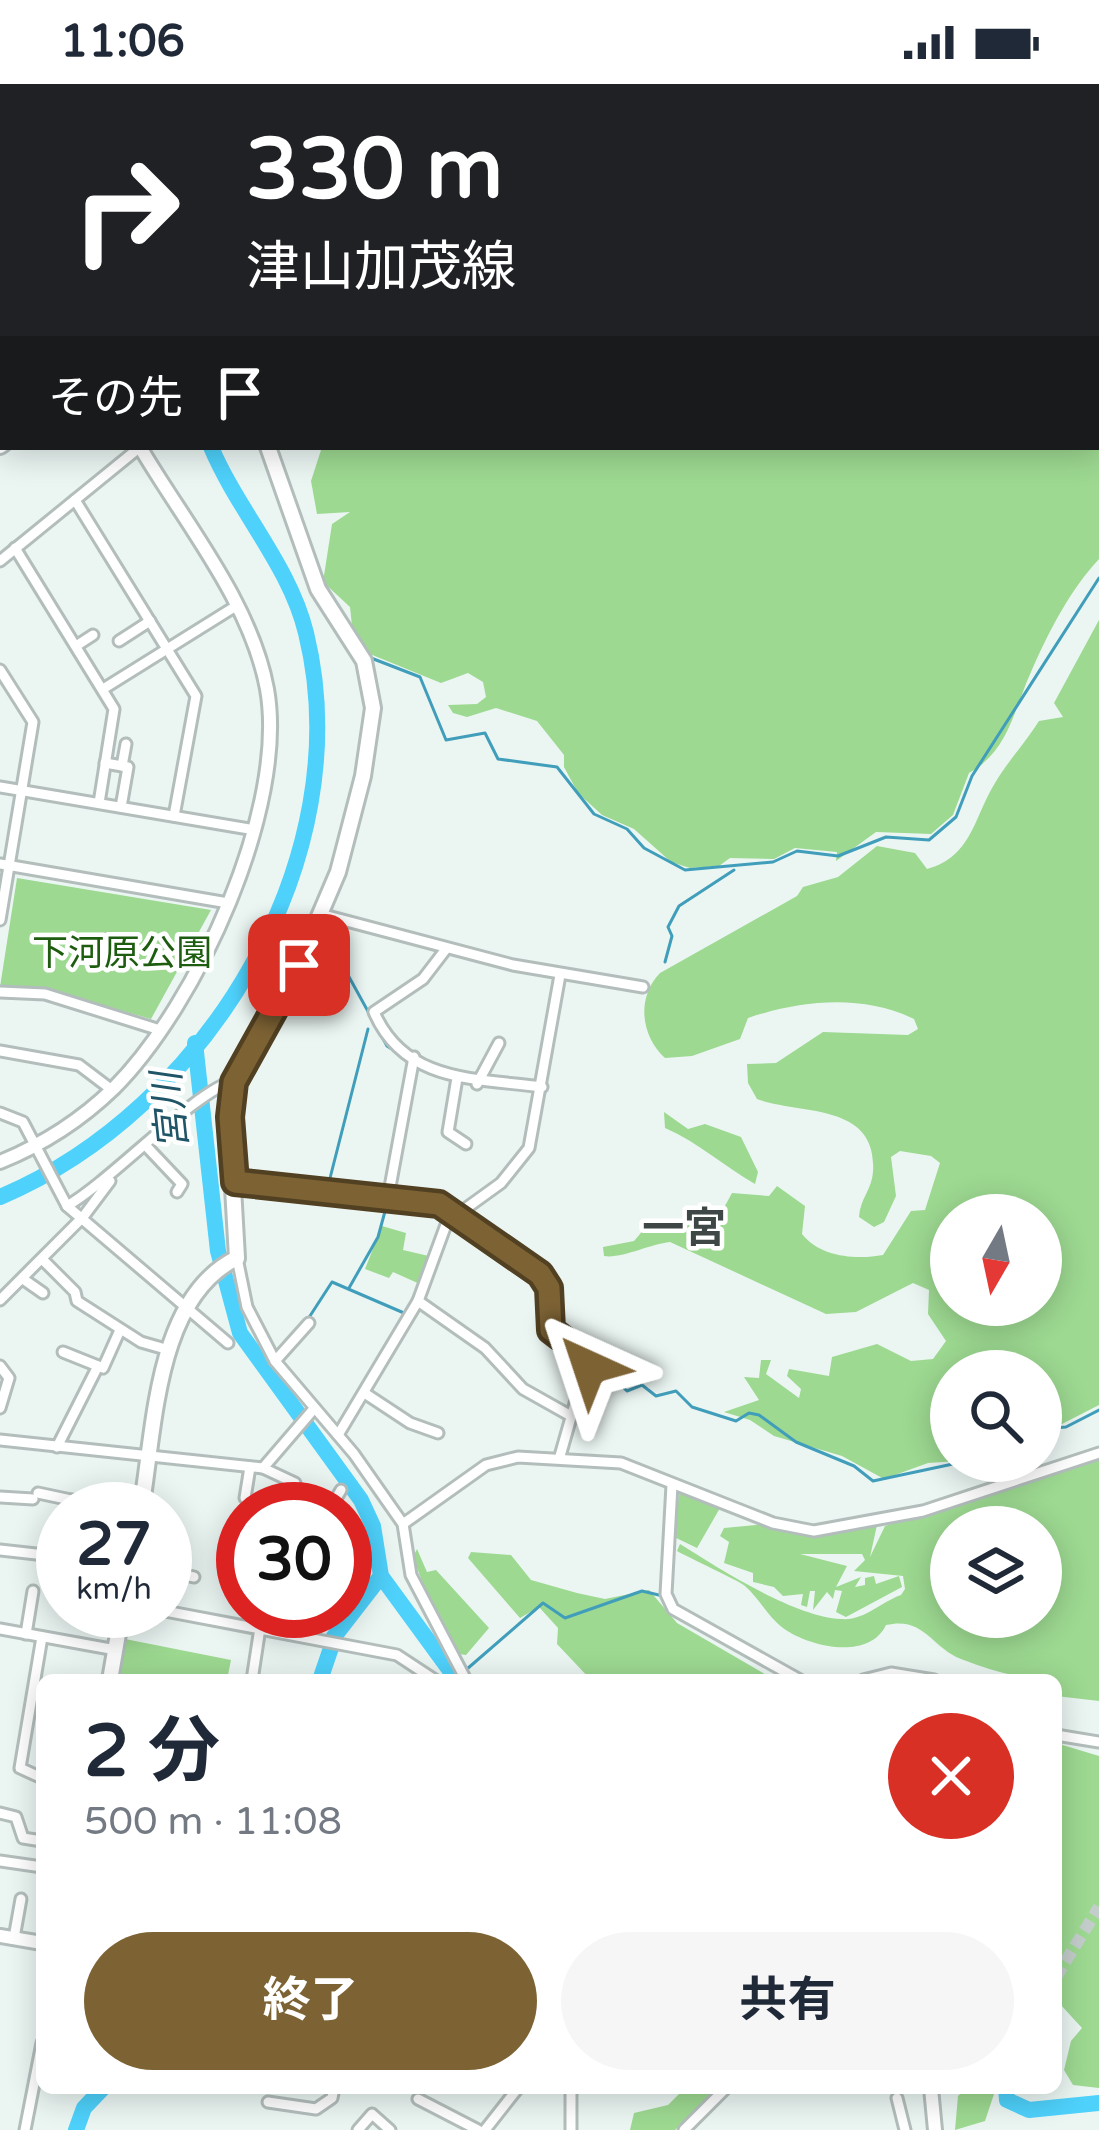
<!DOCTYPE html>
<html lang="ja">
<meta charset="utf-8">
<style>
body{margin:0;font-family:"Varela Round","Noto Sans JP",sans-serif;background:#f6f6f7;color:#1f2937;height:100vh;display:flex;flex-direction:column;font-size:45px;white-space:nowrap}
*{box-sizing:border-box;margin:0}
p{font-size:39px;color:#747a83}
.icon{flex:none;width:66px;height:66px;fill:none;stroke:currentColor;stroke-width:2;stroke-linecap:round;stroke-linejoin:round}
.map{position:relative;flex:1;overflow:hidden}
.details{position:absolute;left:36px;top:1590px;width:1026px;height:420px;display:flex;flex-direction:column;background:#fff;border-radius:18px;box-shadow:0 6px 30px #0003}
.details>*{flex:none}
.top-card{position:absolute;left:0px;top:0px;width:1101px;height:366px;box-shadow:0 6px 30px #0003;background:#202124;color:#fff;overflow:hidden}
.needle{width:78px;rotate:189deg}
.fabs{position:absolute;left:930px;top:1110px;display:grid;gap:24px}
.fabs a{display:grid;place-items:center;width:132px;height:132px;border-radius:50%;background:#fff;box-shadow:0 6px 30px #0003;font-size:60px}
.speed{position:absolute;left:36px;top:1398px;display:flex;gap:24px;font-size:60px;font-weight:700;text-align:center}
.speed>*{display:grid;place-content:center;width:156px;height:156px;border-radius:50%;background:#fff;box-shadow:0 6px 30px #0003;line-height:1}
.speed small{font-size:30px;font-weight:400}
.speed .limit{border:18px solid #d22;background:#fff;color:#111}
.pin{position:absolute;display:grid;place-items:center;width:102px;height:102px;color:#fff;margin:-51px;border-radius:24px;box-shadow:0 6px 18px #0006}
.me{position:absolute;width:132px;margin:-66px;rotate:318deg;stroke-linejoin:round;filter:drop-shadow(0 0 9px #0008)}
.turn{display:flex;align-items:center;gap:42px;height:252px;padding:0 48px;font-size:54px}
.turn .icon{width:156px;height:156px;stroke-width:2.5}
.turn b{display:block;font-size:84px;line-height:102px}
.then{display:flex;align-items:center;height:114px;padding:0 48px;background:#0003;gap:24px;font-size:45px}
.round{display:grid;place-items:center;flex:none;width:126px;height:126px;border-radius:63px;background:#f6f6f7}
.overview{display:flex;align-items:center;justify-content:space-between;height:204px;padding:0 48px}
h1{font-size:72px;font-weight:700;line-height:90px}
.action{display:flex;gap:24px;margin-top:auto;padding:24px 48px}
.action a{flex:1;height:138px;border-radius:72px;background:#7d6234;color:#fff;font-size:48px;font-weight:700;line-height:138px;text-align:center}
.action a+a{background:#f6f6f7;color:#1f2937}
.status{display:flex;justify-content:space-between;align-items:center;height:84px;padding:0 60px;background:#fff;direction:ltr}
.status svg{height:33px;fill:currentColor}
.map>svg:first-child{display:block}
</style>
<div class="status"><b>11:06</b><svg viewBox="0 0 49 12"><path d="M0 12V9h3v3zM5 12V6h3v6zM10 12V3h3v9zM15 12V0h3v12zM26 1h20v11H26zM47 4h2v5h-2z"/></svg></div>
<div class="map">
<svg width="1099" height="2046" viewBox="0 0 1099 2046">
<rect width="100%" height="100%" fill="#ebf6f3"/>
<g fill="#9dd991" fill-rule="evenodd">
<path d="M603,0H1099V475C1070,506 1048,549 1031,588C1014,625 1009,667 969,689L953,731L931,750L876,748L836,777L837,768L795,764L774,775L730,774L719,782L690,784L671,778L634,745L602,731L578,709L564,683V671L537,637L496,624L467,633L453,629L448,621L477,620L486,613L483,598L468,589L441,599L365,568L353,551L350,523L323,498L332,440L350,428L317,430L311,397L322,363H1098V3Z"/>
<path d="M1099,536V1321L1062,1340H1041V1287H951V1377H958L928,1379L884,1395L842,1372L774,1352L750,1336L724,1328L759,1316L744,1293L759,1294L761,1276H771L766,1290L799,1314L801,1305L787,1292L789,1285L829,1292L832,1273L877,1260L911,1277L933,1275L946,1257L928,1230L929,1206L913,1199L856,1228L826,1230L670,1158C650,1160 621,1175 604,1172L603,1163L634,1157L651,1137L683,1139L684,1122L709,1151L732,1109L769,1112L777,1102L805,1122L802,1150C820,1173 856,1176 883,1171L911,1127L925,1126L940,1079L931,1072L900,1067L891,1073L896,1112L884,1138L874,1143L859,1133C860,1115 872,1105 873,1088C878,1018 801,1031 757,1015L748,999L747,980L776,979L823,948L908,951L918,945L914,935C862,910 802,916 748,934L740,955L692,972L665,974C641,952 636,914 660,889L797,812L803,803L838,793L877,762L915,769L927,785C972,773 974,733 995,699C1008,677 1026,658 1039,637L1063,633L1054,619ZM951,1131H1041V1221H951Z"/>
<polygon points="17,794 211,826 151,935 45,905 0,903"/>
<path d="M664,1028L688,1045L705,1040L741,1053L758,1088L755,1100C725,1083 698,1058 665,1044Z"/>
<polygon points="382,1142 406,1149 403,1166 433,1173 422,1201 393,1188 389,1194 365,1185"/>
<path d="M1099,1375V1617L1056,1612V1596C1023,1596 992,1587 961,1575C931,1563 924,1532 886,1541C869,1577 809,1563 783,1544C767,1532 759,1514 745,1502C736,1495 691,1475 677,1467L680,1460C720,1485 794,1533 841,1535C864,1537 881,1518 901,1511L905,1505L903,1492L854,1487L865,1476L862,1470H800L847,1482L836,1503L861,1493L855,1503L865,1501V1494L874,1492L876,1500L899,1492L902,1503L846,1533L836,1528L842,1507L835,1506L833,1515L827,1508L813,1526L815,1507H810L807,1523L801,1521L803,1510L783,1512L774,1503L753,1498V1489L724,1479L729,1458L720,1452L724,1444L767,1440L813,1450L877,1441L870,1473L885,1442ZM951,1443H1041V1533H951Z"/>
<polygon points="680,1406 720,1424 697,1464 672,1452"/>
<polygon points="417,1465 427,1488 436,1486 489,1544 466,1571 459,1570 429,1516 413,1473"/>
<polygon points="471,1468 511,1471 531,1496 577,1509 605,1515 649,1506 677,1539 775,1596 591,1596 557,1560 558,1544 539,1523 520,1534 468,1474"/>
<polygon points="125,1555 231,1576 227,1596 118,1596"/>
<polygon points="1056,1659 1099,1672 1099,2004 1073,2001 1064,1986 1071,1957 1082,1944 1060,1920 1061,1898 1056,1895"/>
<polygon points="685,2004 718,2004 675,2046 630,2046 634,2029 668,2021"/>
<polygon points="966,2004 996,2004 985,2037 955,2046 958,2012"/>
</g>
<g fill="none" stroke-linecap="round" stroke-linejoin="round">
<g stroke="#419ebb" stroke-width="3">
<polyline points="371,574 420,593 446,656 485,649 498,675 557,683 594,730 627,745 644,764 685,786 773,778 797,767 838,772 886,753 929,756 956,733 972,692 1099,494"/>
<polyline points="270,851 296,865"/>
<polyline points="311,872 348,891 387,962 398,969"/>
<polyline points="665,878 672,852 668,843 679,822 734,786"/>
<polyline points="403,1058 417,980"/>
<polyline points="328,1102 368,945"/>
<polyline points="395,1103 401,1112 445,1119"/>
<polyline points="493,1151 544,1188 556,1215 560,1248"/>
<polyline points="349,1204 378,1153 387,1120"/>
<polyline points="308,1235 332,1198 404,1229"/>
<polyline points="591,1272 627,1307 642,1301 656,1312 676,1307 692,1323 736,1337 749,1329 759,1331 796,1358 854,1382 873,1397 967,1377"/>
<polyline points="1041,1345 1066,1343 1099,1326"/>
<polyline points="467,1585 543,1519 565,1534 642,1507 663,1512"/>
</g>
<g stroke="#4ed1fb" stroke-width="16">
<polyline points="11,0 15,3"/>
<polyline points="195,959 218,1167 240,1249 361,1416 373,1442 381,1492 457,1596"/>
<path d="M0,1113C207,1026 361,773 306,549C290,482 238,427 211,363"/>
<polyline points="333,1554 381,1492"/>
<polyline points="320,1596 332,1561"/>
<polyline points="1006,2004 1007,2016 1029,2026 1099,2019"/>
<polyline points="76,2046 84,2024 103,2004"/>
</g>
<polyline stroke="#c3cdca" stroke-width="12" stroke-dasharray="12 6" stroke-linecap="butt" points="1056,1893 1099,1823"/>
<g stroke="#b3bebc" stroke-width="15">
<g id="street">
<polyline points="164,0 181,0"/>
<polyline points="131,3 136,0"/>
<polyline points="338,3 338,0"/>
<polyline points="401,3 402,0"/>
<polyline points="75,416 196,612 174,732"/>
<polyline points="15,464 114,625 99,719"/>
<polyline points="0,477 140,363"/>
<polyline points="119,557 150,537"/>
<polyline points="76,562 93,551"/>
<polyline points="0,586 33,638 0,836"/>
<polyline points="103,605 236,522"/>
<polyline points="105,679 128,683 121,723"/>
<polyline points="122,682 126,660"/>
<polyline points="0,703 255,746"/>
<polyline points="0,780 228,819"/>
<polyline points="320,830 513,881 643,903"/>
<path d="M446,865L423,895L374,928C405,1000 478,994 542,1003"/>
<polyline points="0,908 45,910 160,946"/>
<polyline points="0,967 79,981 112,1006"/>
<polyline points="457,994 448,1048 466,1060"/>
<polyline points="477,1000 499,959"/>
<polyline points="0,1029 23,1038 67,1122 228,1259"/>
<polyline points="147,1063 182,1100 177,1108"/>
<polyline points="235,1098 449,1124 540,1190 552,1218 551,1246 588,1274 560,1372"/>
<polyline points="394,1115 390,1103 414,973"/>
<path d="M67,1122C112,1096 196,1006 234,997"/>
<polyline points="237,1174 247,1223 275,1277 354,1370 403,1440 411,1491 466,1596"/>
<polyline points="43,1176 75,1208 77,1217 141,1258 169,1266"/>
<polyline points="23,1195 43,1209"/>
<polyline points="0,1216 83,1133 110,1097"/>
<polyline points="418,1217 485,1264 523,1305 571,1332"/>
<polyline points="63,1268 103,1284 120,1246"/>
<polyline points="275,1277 309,1239"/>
<polyline points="0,1282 9,1294 0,1324"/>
<polyline points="366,1310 410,1339 438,1349"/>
<polyline points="338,1351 418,1217 447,1138 501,1099 529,1064 560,891"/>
<polyline points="0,1356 263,1384 312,1327"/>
<polyline points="57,1363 98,1282"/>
<polyline points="250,1383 245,1414 256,1425"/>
<polyline points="263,1384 295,1399"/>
<polyline points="672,1401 666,1510 673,1525 800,1596"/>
<polyline points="38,1409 71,1416"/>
<polyline points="0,1413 33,1415"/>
<polyline points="70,1425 71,1416 100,1420"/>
<polyline points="330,1425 341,1406"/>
<polyline points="403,1440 486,1381 518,1373 621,1379 773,1439 814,1447 923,1427 1099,1369"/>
<polyline points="0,1466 63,1473"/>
<polyline points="165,1487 194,1493"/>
<polyline points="165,1527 397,1571 435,1596"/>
<polyline points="0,1545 116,1566"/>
<polyline points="26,1550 33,1507"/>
<polyline points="252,1596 260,1544"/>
<polyline points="863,1596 891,1589 934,1596"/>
<polyline points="1056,1651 1099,1658"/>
<polyline points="42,1694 20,1684 42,1553"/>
<polyline points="0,1729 16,1733 23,1754 42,1757"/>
<polyline points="0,1777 42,1783"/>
<polyline points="14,1854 21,1815"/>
<polyline points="571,2004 571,2046"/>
<polyline points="897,2014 905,2046"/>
<polyline points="418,2015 478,2046"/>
<polyline points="268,2018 316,2025 332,2014 334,2004"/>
<polyline points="25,2046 42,1959"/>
<polyline points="358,2046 372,2030 390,2046"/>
<polyline points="485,2046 518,2004"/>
<polyline points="684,2046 726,2004"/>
</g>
</g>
<g stroke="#b3bebc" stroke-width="18">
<g id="secondary">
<polyline points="195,0 196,3"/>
<polyline points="0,211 3,212"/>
<path d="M0,1078C42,1061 81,1036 114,1004C197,921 288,723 267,605C251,518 184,438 140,363"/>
<polyline points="0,1852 42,1859"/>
<polyline points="931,2004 935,2046"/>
</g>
</g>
<g stroke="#b3bebc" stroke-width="20">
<g id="primary">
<polyline points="246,3 246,0"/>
<polyline points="0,362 3,360"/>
<path d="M141,1425C155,1345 155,1214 237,1174L229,1033L234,997L295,889L338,788L363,692L373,624L364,577L318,505L268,363"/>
<polyline points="110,1596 122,1527"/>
</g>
</g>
<use href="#street" stroke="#fff" stroke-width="9"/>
<use href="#secondary" stroke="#fff" stroke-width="12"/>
<use href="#primary" stroke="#fff" stroke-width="14"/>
</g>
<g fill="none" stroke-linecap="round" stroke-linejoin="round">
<g stroke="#514022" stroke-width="30">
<polyline id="route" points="299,881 234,998 230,1033 235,1098 439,1120 540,1190 549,1204 551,1246 588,1274 589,1283"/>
</g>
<use href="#route" stroke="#7d6234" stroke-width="21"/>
</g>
<g text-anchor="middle" stroke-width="9" stroke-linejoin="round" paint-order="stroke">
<g font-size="36" fill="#1e5d10" stroke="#fff">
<text x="122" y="881">下河原公園</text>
</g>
<g font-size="39" font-style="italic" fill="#205567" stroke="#fff">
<text transform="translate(169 1027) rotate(-96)" y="14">宮川</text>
</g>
<g font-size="42" font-weight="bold" fill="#3e4746" stroke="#fff">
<text x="684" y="1158">一宮</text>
</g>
</g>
</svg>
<div class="fabs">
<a><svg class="needle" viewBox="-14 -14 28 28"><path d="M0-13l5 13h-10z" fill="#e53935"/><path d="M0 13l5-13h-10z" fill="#747a83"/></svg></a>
<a><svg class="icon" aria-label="search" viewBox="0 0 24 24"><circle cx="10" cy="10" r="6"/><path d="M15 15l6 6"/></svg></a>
<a><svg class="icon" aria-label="layers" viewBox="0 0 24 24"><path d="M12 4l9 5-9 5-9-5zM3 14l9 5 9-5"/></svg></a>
</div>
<div class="speed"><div>27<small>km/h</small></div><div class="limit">30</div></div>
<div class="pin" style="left:299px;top:881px;background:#d93025"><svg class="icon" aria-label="arrive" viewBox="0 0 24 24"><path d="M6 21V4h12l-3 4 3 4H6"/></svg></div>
<svg class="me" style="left:589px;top:1283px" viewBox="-20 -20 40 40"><path d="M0-17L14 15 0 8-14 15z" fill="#7d6234" stroke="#fff" stroke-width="4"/></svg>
<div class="top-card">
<div class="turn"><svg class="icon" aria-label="right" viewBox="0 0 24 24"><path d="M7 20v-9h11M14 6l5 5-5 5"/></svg><div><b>330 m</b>津山加茂線</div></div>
<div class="then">その先<svg class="icon" aria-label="arrive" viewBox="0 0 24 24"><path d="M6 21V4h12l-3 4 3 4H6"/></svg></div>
</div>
<section class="details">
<div class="overview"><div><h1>2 分</h1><p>500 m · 11:08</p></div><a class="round" style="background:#d93025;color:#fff"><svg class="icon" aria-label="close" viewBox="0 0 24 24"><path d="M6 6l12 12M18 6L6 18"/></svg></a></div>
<div class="action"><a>終了</a><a>共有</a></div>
</section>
</div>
